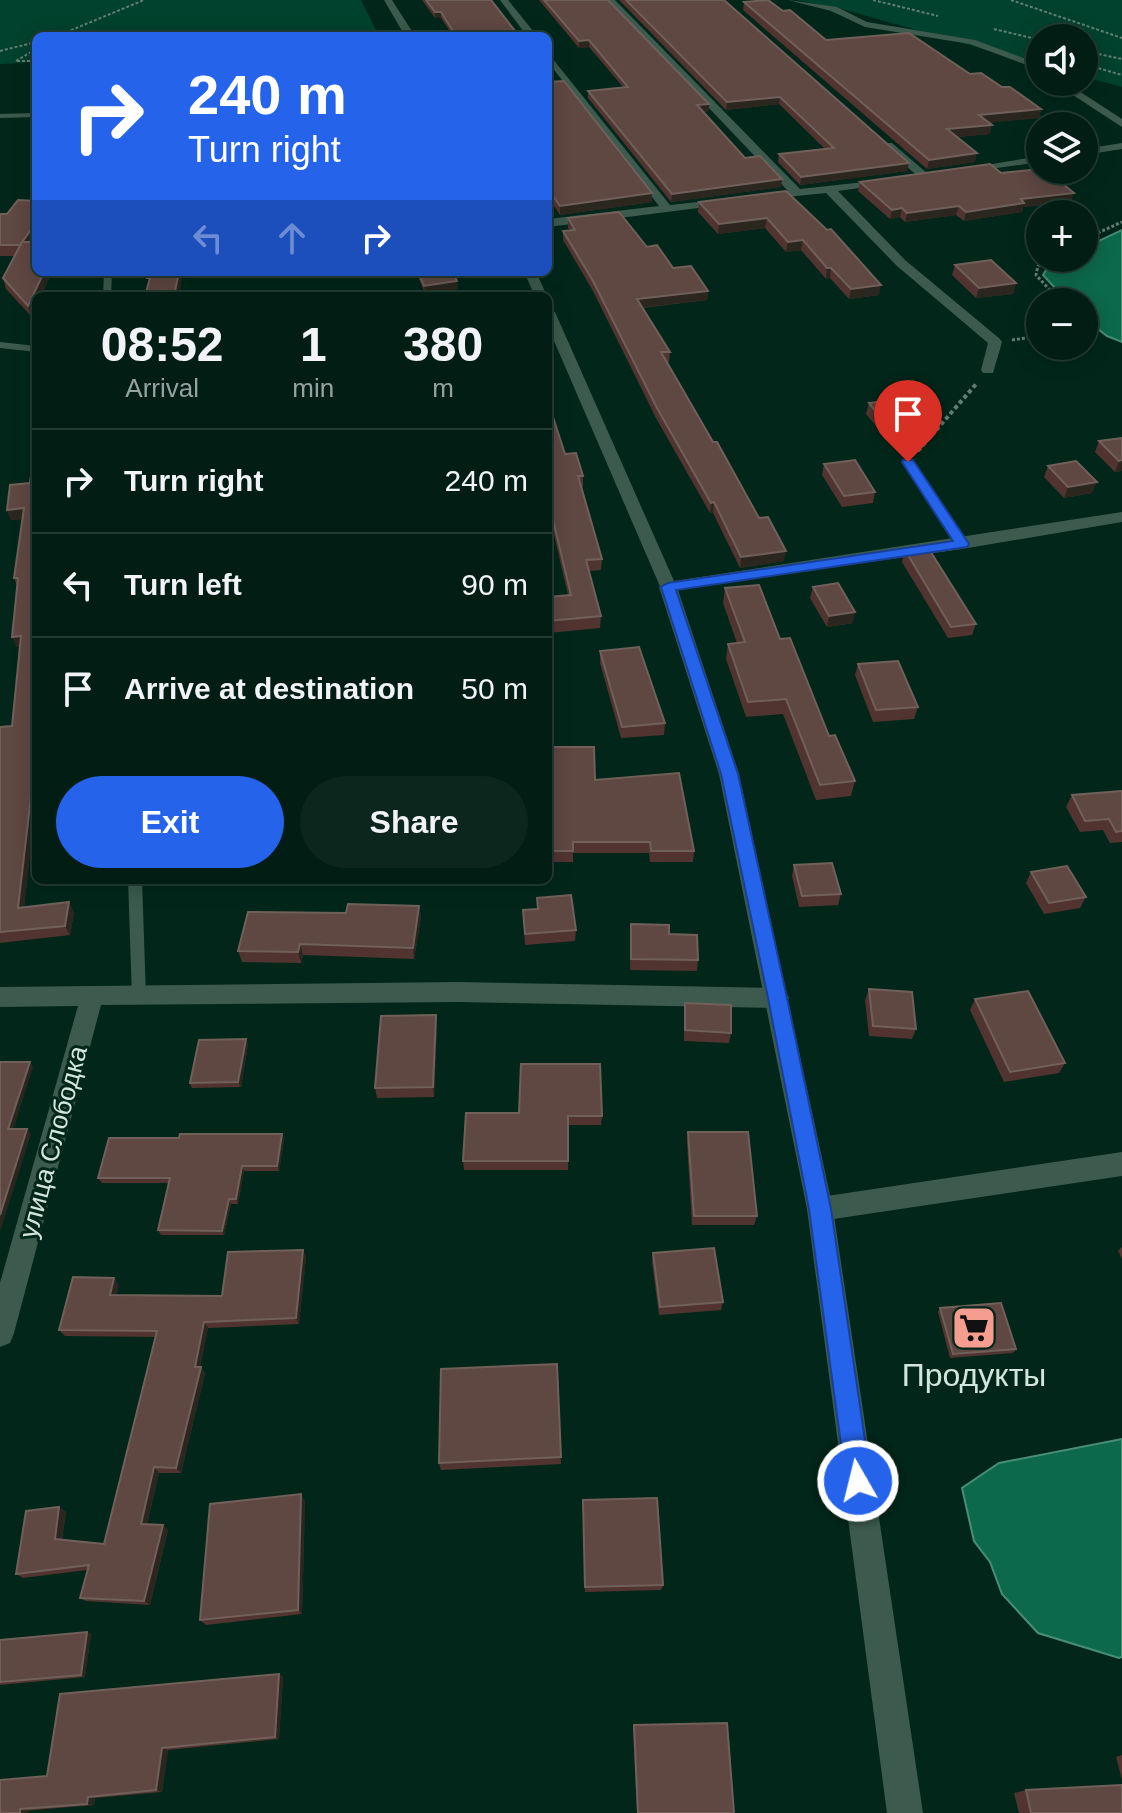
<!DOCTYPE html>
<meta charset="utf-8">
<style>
body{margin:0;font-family:Helvetica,sans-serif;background:#0c261d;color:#f1f3f6;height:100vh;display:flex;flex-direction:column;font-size:30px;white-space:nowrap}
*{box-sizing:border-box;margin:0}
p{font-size:26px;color:#96a2a0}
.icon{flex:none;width:44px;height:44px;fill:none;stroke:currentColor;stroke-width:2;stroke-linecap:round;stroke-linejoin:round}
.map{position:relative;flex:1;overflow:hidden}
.drawer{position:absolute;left:32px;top:292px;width:520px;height:592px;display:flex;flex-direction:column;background:#021d14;border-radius:12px;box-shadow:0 4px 20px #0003,0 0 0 2px #233b34}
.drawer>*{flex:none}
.banner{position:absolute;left:32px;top:32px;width:520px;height:244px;border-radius:12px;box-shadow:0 4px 20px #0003,0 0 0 2px #233b34;background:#2563eb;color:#fff;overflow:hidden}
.fabs{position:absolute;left:1026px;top:24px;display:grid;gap:16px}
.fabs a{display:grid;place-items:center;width:72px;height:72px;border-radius:50%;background:#021d14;box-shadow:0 4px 20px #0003,0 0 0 2px #233b34;font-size:40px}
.pin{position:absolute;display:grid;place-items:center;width:68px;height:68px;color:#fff;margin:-82px -34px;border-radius:50% 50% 50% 0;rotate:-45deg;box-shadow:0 0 8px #0007}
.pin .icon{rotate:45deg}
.me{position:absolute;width:88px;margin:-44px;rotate:352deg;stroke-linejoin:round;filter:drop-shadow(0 0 6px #0008)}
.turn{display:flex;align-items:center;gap:28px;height:168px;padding:0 24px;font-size:36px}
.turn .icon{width:104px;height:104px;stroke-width:2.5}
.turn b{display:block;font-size:56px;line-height:68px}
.lanes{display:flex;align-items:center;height:76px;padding:0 24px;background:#0003;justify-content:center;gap:40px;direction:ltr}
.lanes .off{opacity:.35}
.eta{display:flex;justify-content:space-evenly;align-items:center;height:136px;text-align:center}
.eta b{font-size:48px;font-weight:600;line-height:56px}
.action{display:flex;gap:16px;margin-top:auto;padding:16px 24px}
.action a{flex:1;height:92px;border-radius:48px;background:#2563eb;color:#fff;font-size:32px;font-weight:600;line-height:92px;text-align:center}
.action a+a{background:#0c261d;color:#f1f3f6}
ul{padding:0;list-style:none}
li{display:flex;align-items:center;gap:24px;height:104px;padding:0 24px;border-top:2px solid #233b34}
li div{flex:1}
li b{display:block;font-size:30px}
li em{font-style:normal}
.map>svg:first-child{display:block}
</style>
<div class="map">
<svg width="1122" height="1813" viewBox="0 0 1122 1813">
<rect width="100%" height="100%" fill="#02271a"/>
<g fill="#00422d">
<polygon points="0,0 361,0 379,36 36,36 36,62 0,64"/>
<polygon points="796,0 1122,0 1122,87 1084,77 1084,38 1040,38 1040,65 842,9"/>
</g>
<g fill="#0d694b" stroke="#488e77" stroke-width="2">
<path d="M1122,230V342L1107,336L1084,318V302H1068L1043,275C1051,258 1066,258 1084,258V248Z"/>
<polygon points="1122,1439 1122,1657 1119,1658 1038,1633 1002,1594 990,1562 974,1541 962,1488 999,1463"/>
</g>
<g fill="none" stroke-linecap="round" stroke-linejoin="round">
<g stroke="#637f74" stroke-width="2" stroke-dasharray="3 2" stroke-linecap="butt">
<polyline points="873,0 938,16"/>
<polyline points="1011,0 1122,38"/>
<polyline points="994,29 1040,40"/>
<polyline points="57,36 144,0"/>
<polyline points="0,51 36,42"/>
<polyline points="1084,51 1122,59"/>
<polyline points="16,61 36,49"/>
<polyline points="17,61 36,61"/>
<polyline points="1084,64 1122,75"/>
</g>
<g stroke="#637f74" stroke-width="3" stroke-dasharray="3 2" stroke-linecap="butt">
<polyline points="1084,239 1122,222"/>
<polyline points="1048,258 1038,266 1036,275 1061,302"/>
<polyline points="1084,326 1088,330 1084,331"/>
<polyline points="1012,340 1040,336"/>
</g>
<polyline stroke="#637f74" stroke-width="4" stroke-dasharray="4 3" stroke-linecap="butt" points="918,451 977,383"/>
<g fill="#3c5a4d" fill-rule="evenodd">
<polygon points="36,113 36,117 0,118 0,114"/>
<polygon points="104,272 112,272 111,296 103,296"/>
<polygon points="0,342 36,346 36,352 0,348"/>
<polygon points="905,460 911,460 967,544 966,546 958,546 903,462"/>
<polygon points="128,880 142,880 146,997 144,1001 139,1003 134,1001 132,997"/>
</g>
<g fill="#3c5a4d" fill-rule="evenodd">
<polygon points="384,0 392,0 415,36 405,36"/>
<polygon points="500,0 508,0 537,36 527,36"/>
<polygon points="606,0 615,0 800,189 892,179 894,181 888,184 838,191 905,260 1000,339 1002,342 993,373 983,373 981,370 988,343 897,266 826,193 756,200 756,196 788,191"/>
<polygon points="788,0 837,7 867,22 975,40 1040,64 1040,70 970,44 865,27 831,11"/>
<polygon points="548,53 670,205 726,199 732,202 730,204 548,227 548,219 659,206 548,62"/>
<polygon points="1053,82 1065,82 1122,119 1122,127"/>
<polygon points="884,143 892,143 928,174 928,178 920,178 884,147"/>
<polygon points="1122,143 1122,149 1084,155 1084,149"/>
<polygon points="1040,156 1040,162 962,173 956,170"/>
<polygon points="524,272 536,272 547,296 535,296"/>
<polygon points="548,308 555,312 674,581 1122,512 1122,522 962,549 662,591 548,327"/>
<polygon points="459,982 777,988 785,991 789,998 785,1005 777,1008 459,1002 101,1005 14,1333 10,1343 0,1347 0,1283 78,1006 0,1007 0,987"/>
<polygon points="1122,1152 1122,1176 820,1221 811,1218 807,1209 811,1200 820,1197"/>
</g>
<polygon fill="#3c5a4d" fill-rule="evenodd" points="668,582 677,587 739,774 833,1209 923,1813 887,1813 807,1209 719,774 659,587"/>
</g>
<g fill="#51342f">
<polygon points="422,0 491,0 519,36 453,36 441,18 435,18"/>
<polygon points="539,0 608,0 709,111 703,112 745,158 781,187 671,202 588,98 588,91 623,87 589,47 579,48"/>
<polygon points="619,0 724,0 907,171 800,185 778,162 779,154 825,149 779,104 726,110"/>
<polygon points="744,2 783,11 826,40 970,74 1002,87 1041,109 1039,118 989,122 990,134 957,137 975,162 927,169 743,10"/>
<polygon points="548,82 652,193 652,202 560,215 548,197"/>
<polygon points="1001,173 1071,202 1023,207 1022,212 964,221 956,215 905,222 900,217 890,219 858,191 860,182"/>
<polygon points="786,191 879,295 849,299 830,278 826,279 801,250 786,252 765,228 718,234 698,212 699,202"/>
<polygon points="36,201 36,237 33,242 36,272 52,272 31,316 6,289 3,278 15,256 0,256 0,214 7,214"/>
<polygon points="568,218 647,247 673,268 708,291 707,300 642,308 670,352 669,362 667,362 713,442 784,561 740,568 713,513 710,513 656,418 593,291 563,240 563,231 570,230 568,228"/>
<polygon points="955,265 1016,283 1013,294 976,298 952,275"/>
<polygon points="416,272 453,272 458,289 425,293"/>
<polygon points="869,403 921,420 918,431 884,436 866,414"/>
<polygon points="548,415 565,454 583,476 583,487 581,487 602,559 601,570 589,571 601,616 600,628 548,633 548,597 568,595 548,509"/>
<polygon points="1122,438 1122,471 1115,472 1095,452 1099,441"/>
<polygon points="824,464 875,492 873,503 842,507 822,475"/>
<polygon points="1048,466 1092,493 1064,498 1044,477"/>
<polygon points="30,483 36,799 24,907 74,912 70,935 0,943 0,727 12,726 20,647 16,647 17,586 14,578 22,519 11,520 7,510"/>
<polygon points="905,550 976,624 972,635 948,638 902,562"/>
<polygon points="813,587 853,623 827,627 810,598"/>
<polygon points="725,588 780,639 829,736 855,781 851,796 816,800 783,714 746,717 726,659 728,644 737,643 723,603"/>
<polygon points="600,651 665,723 664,735 621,738 600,663"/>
<polygon points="858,664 918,707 914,719 873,722 855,675"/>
<polygon points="548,747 694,851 693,862 650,862 649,853 573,853 573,862 548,862"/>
<polygon points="1122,791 1122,842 1110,843 1103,830 1080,832 1066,807 1072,795"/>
<polygon points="794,865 841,894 838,905 799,907 792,876"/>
<polygon points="1031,872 1086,897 1080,908 1044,914 1026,883"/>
<polygon points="537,898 576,930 575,941 525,945 523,910 537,909"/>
<polygon points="419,906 421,917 414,959 303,955 301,963 242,962 238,951 346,913"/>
<polygon points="631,924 669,934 698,960 697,971 630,970"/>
<polygon points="869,989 916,1029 912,1039 869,1036 865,1000"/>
<polygon points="975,999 1065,1063 1059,1073 1004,1082 970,1010"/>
<polygon points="685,1003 731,1033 729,1043 684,1041 684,1014"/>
<polygon points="437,1025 434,1097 377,1098 375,1088"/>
<polygon points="248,1044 241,1087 192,1088 190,1083"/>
<polygon points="519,1113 602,1116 601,1125 568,1125 568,1170 464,1170 463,1161"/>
<polygon points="688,1132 757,1216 754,1225 692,1225 687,1142"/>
<polygon points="284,1139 279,1171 244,1171 238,1204 231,1204 224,1235 161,1235 158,1230 169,1183 102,1183 98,1178"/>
<polygon points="1122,1247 1122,1259 1118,1251"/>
<polygon points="303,1250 306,1257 299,1324 208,1328 200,1367 205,1373 181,1473 159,1473 147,1524 168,1530 150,1605 86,1601 80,1598 87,1570 23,1578 16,1574 59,1507 66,1512 62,1540 104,1544 156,1337 65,1336 59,1330 119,1285 116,1295 222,1296"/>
<polygon points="653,1253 723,1302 721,1310 659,1315 652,1262"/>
<polygon points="940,1308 1016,1349 1013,1353 950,1358 938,1312"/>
<polygon points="557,1364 561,1464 441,1470 439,1463"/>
<polygon points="305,1500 302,1614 206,1625 200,1620"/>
<polygon points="583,1506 663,1585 661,1590 585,1592"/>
<polygon points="87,1632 91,1634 85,1677 0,1685 0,1640"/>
<polygon points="279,1674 283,1677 279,1739 168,1750 162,1792 95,1798 94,1805 0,1813 47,1776"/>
<polygon points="634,1725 734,1813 637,1813 633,1728"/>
<polygon points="1122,1755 1122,1780 1116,1757"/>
<polygon points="1026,1790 1122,1813 1019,1813 1014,1793"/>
</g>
<g fill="#2b271f">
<rect x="435" y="12" width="6" height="6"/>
<polygon points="589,40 589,47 579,48 579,41"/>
<polygon points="780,97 779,104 726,110 727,102"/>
<polygon points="709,104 709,111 696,113 697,105"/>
<polygon points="1041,109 1039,118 977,124 979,115"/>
<polygon points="992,125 990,134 945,138 947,129"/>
<polygon points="977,153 975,162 927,169 929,160"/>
<polygon points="909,163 907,171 800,185 801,177"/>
<polygon points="782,179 781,187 671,202 672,194"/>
<polygon points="652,193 652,202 560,215 560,206"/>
<polygon points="1074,193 1071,202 1023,207 1022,212 964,221 966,212 1021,199"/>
<polygon points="959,206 956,215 905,222 907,213"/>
<polygon points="902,208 900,217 890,219 892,210"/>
<polygon points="767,218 765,228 718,234 719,224"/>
<polygon points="36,223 36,237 23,256 20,245"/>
<polygon points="803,240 801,250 786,252 788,242"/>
<polygon points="827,268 831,268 830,278 826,279"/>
<polygon points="44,272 52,272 41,296 36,296 36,306 31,316 28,306"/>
<polygon points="179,272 183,272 179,296 174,296"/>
<polygon points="457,281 458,289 425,293 424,286"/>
<polygon points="1016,283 1013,294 976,298 979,288"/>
<polygon points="881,285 879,295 849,299 851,289"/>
<polygon points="708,291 707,300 636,308 637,299"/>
<polygon points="921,420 918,431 884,436 886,425"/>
<polygon points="1122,460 1122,471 1115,472 1119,461"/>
<polygon points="1097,482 1092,493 1064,498 1068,487"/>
<polygon points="714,502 713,513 710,513 711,503"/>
<polygon points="24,508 27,518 11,520 7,510"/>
<polygon points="786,551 784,561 740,568 741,557"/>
<polygon points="855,612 853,623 827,627 829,616"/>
<polygon points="21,636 26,646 16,647 12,637"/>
<polygon points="35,753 36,799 23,918 18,908"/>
<polygon points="69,902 74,912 70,935 65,926"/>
<polygon points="419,906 421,917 414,959 413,948"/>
<polygon points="300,944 303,955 301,963 298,952"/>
<polygon points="436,1015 437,1025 434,1097 433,1087"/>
<polygon points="246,1039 248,1044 241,1087 238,1082"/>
<polygon points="30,1062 33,1067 12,1134 8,1129"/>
<polygon points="27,1129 31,1134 0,1232 0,1215"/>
<polygon points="282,1134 284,1139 279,1171 277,1166"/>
<polygon points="242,1166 244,1171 238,1204 236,1199"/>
<polygon points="229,1199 231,1204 224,1235 222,1231"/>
<polygon points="303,1250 306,1257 299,1324 296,1318"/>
<polygon points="114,1278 119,1285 115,1301 110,1295"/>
<polygon points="204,1322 208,1328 199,1373 195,1367"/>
<polygon points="201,1367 205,1373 181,1473 176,1468"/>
<polygon points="154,1467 159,1473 146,1528 141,1524"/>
<polygon points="301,1494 305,1500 302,1614 298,1610"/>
<polygon points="59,1507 66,1512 61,1544 55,1539"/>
<polygon points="163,1525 168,1530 150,1605 144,1601"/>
<polygon points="87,1632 91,1634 85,1677 81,1675"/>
<polygon points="279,1674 283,1677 279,1739 275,1737"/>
<polygon points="162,1748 168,1750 162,1792 156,1790"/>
<polygon points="88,1797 95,1798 94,1805 87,1804"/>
<polygon points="20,1809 29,1810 28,1813 20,1813"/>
</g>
<g fill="#5f4742" stroke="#71605a" stroke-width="2">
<polygon points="426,0 491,0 519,36 456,36 441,12 435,12"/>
<polygon points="544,0 608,0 709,104 697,105 745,158 760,156 782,179 672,194 588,91 628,87 589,40 579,41"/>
<polygon points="626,0 724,0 909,163 801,177 779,154 834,148 780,97 727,102"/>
<polygon points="768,0 783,11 790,10 826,40 909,33 970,74 981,73 1002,87 1010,87 1041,109 979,115 992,125 947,129 977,153 929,160 744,2"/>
<polygon points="564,81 652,193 560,206 548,189 548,82"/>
<polygon points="990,164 1001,173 1040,169 1046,170 1074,193 1021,199 1024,203 966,212 959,206 907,213 902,208 892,210 860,182"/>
<polygon points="786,191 827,230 831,229 881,285 851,289 831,268 827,268 803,240 788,242 767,218 719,224 699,202"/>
<polygon points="18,200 36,201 36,223 20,245 0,245 0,214 7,214"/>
<polygon points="619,212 647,247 657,245 673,268 691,266 708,291 637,299 670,352 661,352 713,442 717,442 759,518 768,517 786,551 741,557 714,502 711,503 657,408 593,281 563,231 575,230 568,218"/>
<polygon points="22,242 36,242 36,272 44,272 28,306 3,278"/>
<polygon points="991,260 1016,283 979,288 955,265"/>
<polygon points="148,272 179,272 174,296 145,296 150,278 147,278"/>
<polygon points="418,272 453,272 457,281 424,286"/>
<polygon points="903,399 921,420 886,425 869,403"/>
<polygon points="552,414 565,454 576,453 583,476 578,476 602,559 586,560 601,616 548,621 548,597 571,595 548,499 548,415"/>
<polygon points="36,434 36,753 18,908 69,902 65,926 0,932 0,727 12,726 21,636 12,637 18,578 14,578 24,508 7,510 10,485 30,483"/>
<polygon points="1122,438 1122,460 1119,461 1099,441"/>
<polygon points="855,460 875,492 844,496 824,464"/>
<polygon points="1076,461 1097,482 1068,487 1048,466"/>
<polygon points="927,546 976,624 951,627 905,550"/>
<polygon points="838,583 855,612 829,616 813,587"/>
<polygon points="759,585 780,639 790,638 829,736 835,735 855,781 820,785 786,699 748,702 728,644 745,642 725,588"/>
<polygon points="639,647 665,723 622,727 600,651"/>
<polygon points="898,661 918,707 876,710 858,664"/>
<polygon points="548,747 594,747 595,780 679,773 694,851 651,851 650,842 573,842 573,851 548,851"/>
<polygon points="1122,791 1122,831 1116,832 1109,819 1085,821 1072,795"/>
<polygon points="832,863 841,894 802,896 794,865"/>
<polygon points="1067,866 1086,897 1049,903 1031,872"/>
<polygon points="571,895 576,930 525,934 523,910 538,909 537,898"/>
<polygon points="348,904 419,906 413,948 300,944 298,952 238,951 248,912 346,913"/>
<polygon points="631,924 669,925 669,934 697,935 698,960 631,959"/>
<polygon points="869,989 912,992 916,1029 873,1026"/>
<polygon points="1028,991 1065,1063 1010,1072 975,999"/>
<polygon points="685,1003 731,1005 731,1033 685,1030"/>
<polygon points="436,1015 433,1087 375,1088 381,1016"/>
<polygon points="246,1039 238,1082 190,1083 199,1040"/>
<polygon points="0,1062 30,1062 8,1129 27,1129 0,1215"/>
<polygon points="521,1064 600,1064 602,1116 568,1116 568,1161 463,1161 466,1113 519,1113"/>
<polygon points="688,1132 748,1132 757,1216 694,1216"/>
<polygon points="180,1134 282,1134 277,1166 242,1166 236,1199 229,1199 222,1231 158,1230 170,1178 98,1178 109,1138 179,1138"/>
<polygon points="714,1248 723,1302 660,1307 653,1253"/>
<polygon points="303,1250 296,1318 204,1322 195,1367 201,1367 176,1468 154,1467 141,1524 163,1525 144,1601 80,1598 89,1565 16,1574 26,1511 59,1507 55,1539 104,1544 157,1331 59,1330 73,1277 114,1278 110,1295 222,1296 228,1252"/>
<polygon points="1001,1303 1016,1349 953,1354 940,1308"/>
<polygon points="557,1364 561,1457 439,1463 441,1369"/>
<polygon points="301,1494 298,1610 200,1620 210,1504"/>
<polygon points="657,1498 663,1585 585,1587 583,1500"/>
<polygon points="87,1632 81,1675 0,1682 0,1640"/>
<polygon points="279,1674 275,1737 162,1748 156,1790 88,1797 87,1804 20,1809 20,1813 0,1813 0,1780 47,1776 60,1694"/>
<polygon points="727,1723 734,1813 638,1813 634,1725"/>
<polygon points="1122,1785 1122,1813 1031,1813 1026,1790"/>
</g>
<polygon fill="#2563eb" stroke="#184099" stroke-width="2" points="903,460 913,460 969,544 967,547 676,590 738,774 787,998 831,1209 871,1481 867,1490 858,1494 849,1490 846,1481 809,1209 768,998 721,774 661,587 668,583 953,541 902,462"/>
<defs>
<g id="supermarket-square" transform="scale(2.3)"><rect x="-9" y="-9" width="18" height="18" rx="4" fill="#f59d8f" stroke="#02271a"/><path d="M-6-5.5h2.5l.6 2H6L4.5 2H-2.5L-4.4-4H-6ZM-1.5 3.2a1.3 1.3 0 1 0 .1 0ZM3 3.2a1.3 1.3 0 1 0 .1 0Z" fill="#111"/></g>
</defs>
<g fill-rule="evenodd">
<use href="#supermarket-square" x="974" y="1328"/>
</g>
<g text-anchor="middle" stroke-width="6" stroke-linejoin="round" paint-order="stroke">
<g font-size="26" fill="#d3e6dd" stroke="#02271a">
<text transform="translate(53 1142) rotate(-75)" y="9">улица Слободка</text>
</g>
<g font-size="32" fill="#d3e6dd" stroke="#02271a">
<text x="974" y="1386">Продукты</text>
</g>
</g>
</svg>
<div class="fabs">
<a><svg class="icon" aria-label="sound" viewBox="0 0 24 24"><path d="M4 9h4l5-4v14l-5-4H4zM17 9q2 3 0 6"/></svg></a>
<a><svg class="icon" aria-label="layers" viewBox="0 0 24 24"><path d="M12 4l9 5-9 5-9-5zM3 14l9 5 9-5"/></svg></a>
<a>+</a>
<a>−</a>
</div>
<div class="pin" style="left:908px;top:462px;background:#d93025"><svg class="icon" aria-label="arrive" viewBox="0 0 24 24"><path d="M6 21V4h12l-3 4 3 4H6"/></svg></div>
<svg class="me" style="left:858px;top:1481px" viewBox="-20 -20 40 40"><circle r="17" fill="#2563eb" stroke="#fff" stroke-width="3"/><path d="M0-11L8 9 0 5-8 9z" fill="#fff"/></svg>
<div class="banner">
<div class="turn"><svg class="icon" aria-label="right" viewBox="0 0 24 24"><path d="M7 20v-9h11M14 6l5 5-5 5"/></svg><div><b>240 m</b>Turn right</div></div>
<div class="lanes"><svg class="icon off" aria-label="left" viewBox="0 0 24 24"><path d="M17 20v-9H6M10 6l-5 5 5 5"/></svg><svg class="icon off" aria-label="ahead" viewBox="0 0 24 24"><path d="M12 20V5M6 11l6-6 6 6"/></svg><svg class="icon" aria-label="right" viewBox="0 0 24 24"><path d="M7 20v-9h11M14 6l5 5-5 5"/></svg></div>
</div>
<section class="drawer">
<div class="eta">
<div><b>08:52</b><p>Arrival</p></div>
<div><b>1</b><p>min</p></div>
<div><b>380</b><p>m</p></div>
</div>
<ul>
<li><svg class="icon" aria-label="right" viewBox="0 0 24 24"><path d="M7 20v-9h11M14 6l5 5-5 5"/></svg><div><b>Turn right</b></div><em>240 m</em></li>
<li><svg class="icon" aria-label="left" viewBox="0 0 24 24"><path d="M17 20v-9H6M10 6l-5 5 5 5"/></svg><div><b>Turn left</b></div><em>90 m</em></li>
<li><svg class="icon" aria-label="arrive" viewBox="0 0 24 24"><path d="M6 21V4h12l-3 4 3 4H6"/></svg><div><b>Arrive at destination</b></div><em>50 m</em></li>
</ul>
<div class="action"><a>Exit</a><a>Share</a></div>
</section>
</div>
